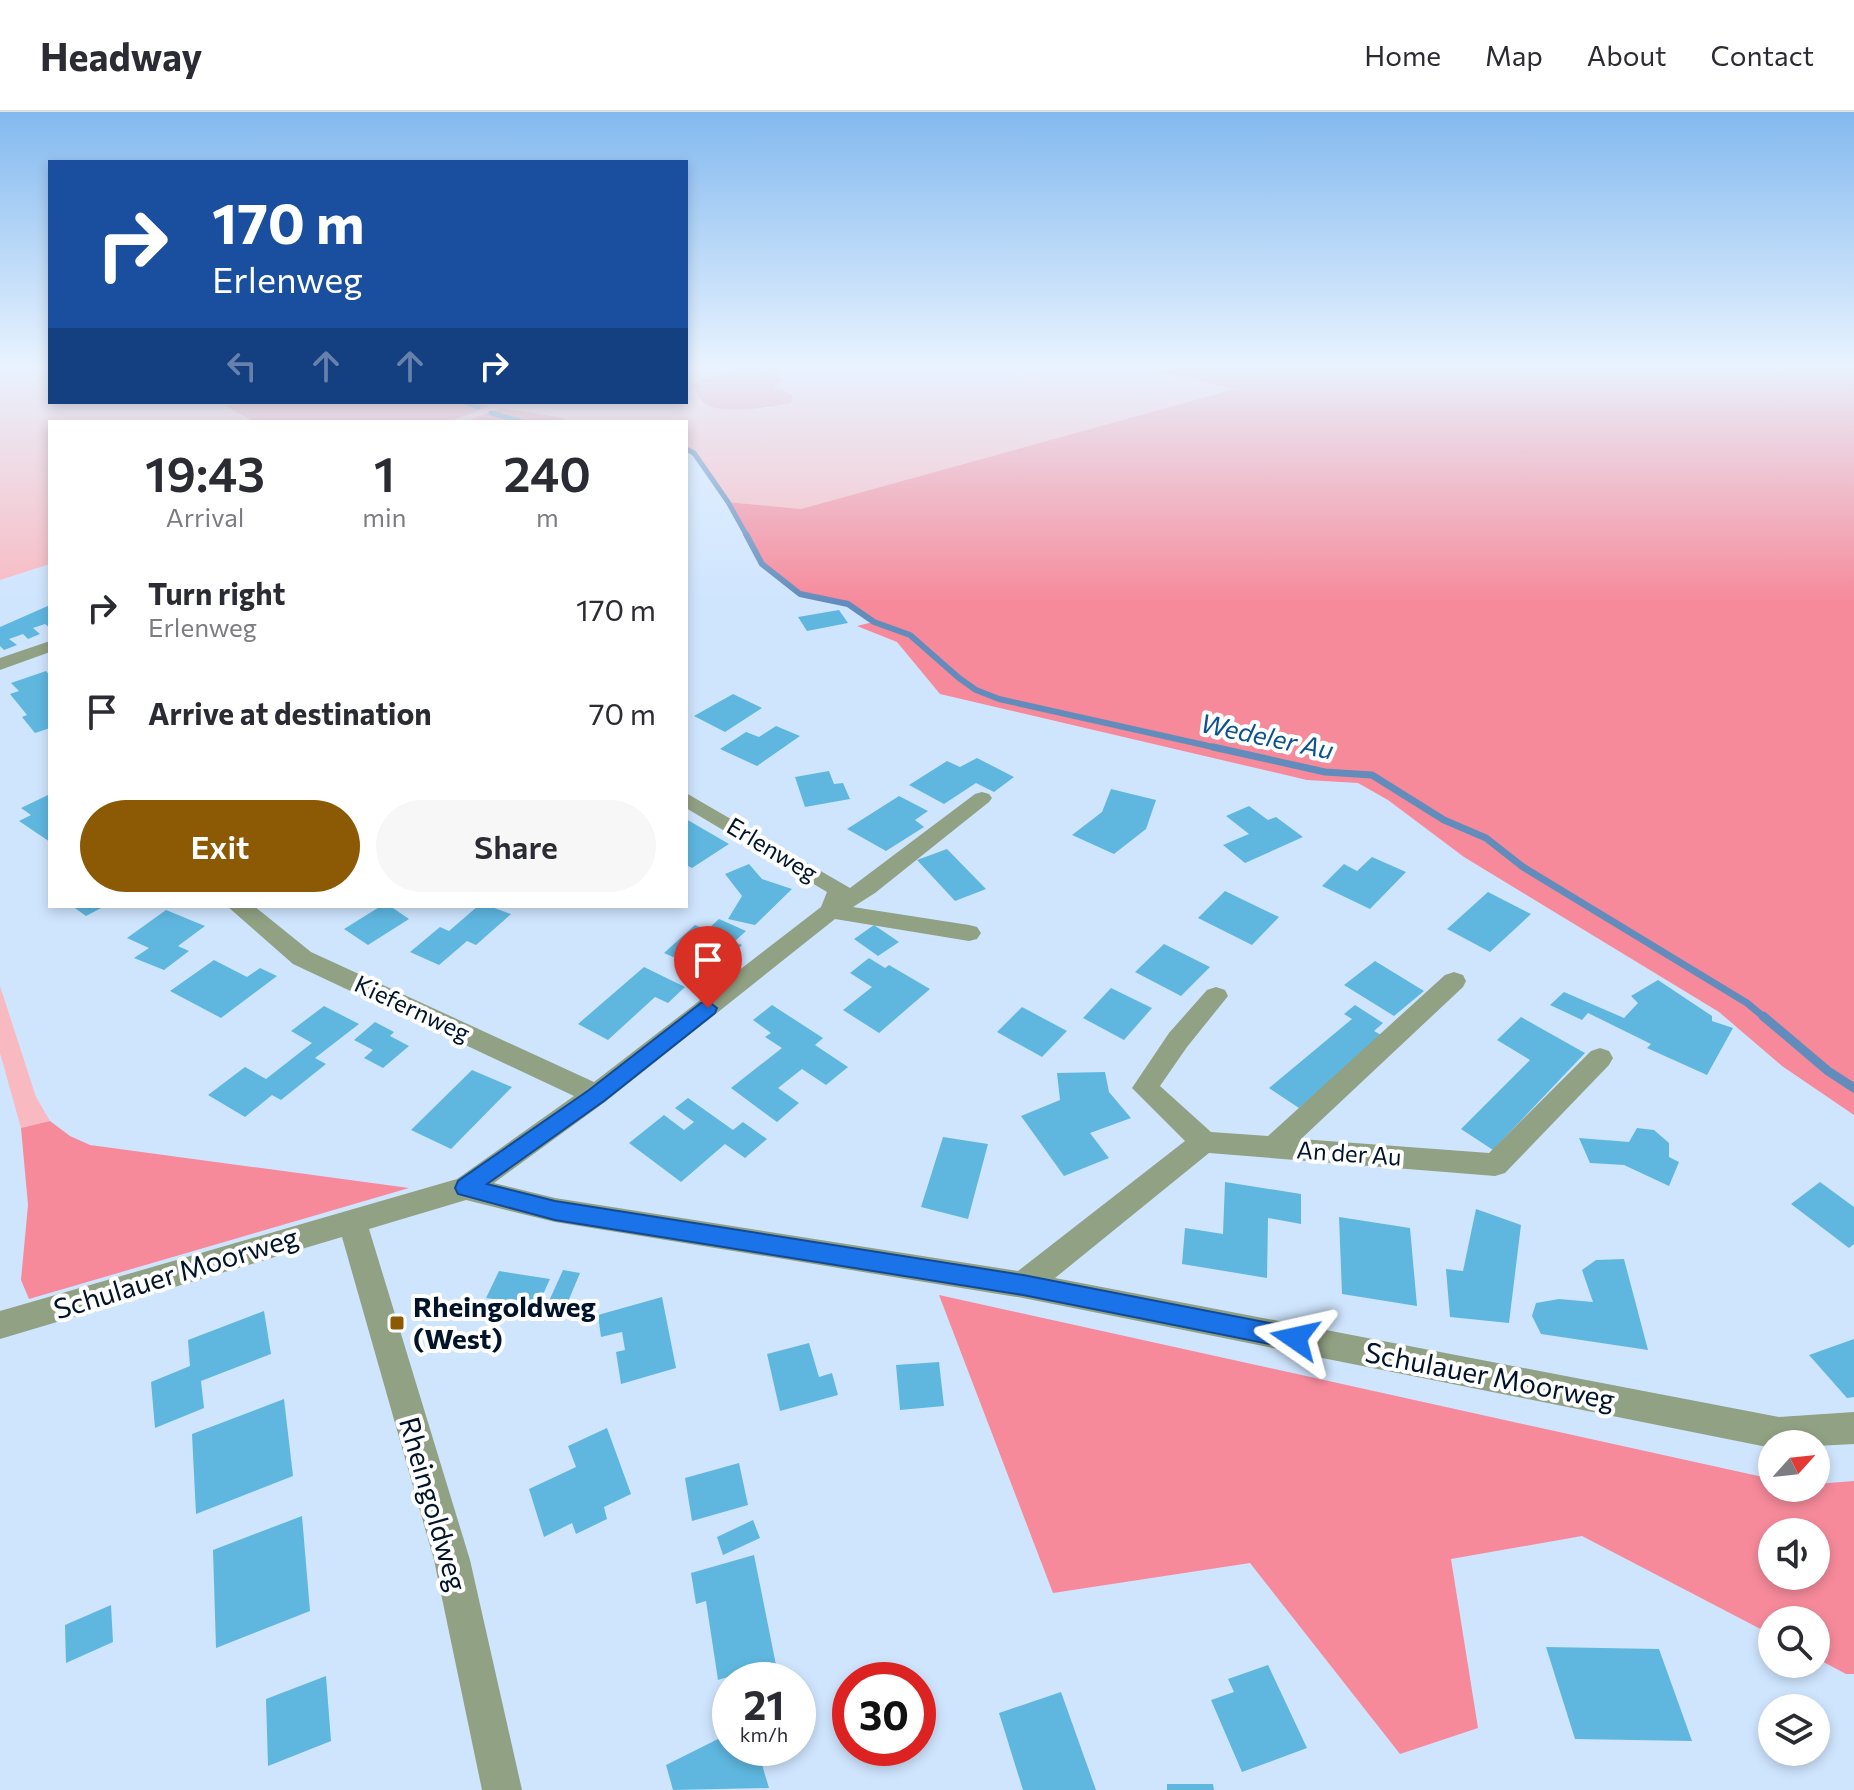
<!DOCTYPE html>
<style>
body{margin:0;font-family:Commissioner,sans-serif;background:#f7f7f7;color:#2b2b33;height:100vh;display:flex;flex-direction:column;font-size:30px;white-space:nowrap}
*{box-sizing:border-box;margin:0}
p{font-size:26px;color:#7c7c81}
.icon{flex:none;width:44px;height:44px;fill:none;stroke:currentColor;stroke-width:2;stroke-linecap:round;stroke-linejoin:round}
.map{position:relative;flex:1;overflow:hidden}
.side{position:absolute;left:48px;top:308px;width:640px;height:488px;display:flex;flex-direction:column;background:#fff;border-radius:0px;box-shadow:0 4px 12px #0003}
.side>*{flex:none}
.hud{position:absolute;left:48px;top:48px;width:640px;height:244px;border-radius:0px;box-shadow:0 4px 12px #0003;background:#1a4fa0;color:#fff;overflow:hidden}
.needle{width:52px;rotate:63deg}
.buttons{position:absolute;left:1758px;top:1318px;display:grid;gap:16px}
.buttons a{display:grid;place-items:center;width:72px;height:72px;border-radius:50%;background:#fff;box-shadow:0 4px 12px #0003;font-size:40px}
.speed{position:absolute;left:712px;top:1550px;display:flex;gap:16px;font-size:40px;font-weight:700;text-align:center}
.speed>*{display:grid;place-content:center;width:104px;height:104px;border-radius:50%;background:#fff;box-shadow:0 4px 12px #0003;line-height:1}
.speed small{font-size:20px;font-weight:400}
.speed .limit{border:12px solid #d22;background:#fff;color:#111}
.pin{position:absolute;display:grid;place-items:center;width:68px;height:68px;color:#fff;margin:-82px -34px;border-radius:50% 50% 50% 0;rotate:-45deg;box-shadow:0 0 8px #0007}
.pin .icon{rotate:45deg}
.me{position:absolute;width:88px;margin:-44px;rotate:281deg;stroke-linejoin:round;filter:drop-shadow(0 0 6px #0008)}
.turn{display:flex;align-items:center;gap:28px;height:168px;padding:0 32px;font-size:36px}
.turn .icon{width:104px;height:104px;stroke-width:2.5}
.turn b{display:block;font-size:56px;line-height:68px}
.lanes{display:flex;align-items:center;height:76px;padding:0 32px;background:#0003;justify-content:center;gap:40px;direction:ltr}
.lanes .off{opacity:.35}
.eta{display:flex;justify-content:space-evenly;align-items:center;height:136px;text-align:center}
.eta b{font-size:48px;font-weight:600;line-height:56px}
.primary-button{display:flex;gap:16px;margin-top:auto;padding:16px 32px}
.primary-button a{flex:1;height:92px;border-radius:48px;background:#8c5905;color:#fff;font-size:32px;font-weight:600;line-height:92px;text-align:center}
.primary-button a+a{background:#f7f7f7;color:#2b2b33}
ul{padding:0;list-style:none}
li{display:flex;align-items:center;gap:24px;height:104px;padding:0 32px}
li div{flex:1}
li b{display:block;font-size:30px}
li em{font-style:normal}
header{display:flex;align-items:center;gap:48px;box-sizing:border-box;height:112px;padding:0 40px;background:#fff;border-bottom:2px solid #e1e1e2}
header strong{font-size:38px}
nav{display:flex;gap:44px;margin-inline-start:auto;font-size:28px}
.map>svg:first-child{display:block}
</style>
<header>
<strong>Headway</strong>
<nav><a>Home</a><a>Map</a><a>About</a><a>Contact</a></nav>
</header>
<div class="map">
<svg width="1854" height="1678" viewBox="0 0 1854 1678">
<rect width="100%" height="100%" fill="#cfe5fe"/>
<g fill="#f8b9c1">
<polygon points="0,255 50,255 50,290 247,290 228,294 253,309 301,309 50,310 50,452 0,468"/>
<path d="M686,255H743L700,268L743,296H771L778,263L795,255H1011L1020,264C1086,240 1170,261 1237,277L801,397L728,390L694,341L686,337V310H564L565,306L501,296L464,310H449L488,295L479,290H686Z"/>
<polygon points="0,874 36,985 50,1009 21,1016 0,941"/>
</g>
<g fill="#f68a9b" fill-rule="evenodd">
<path d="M743,255H795L778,262L783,268L774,274L793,284L791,291C773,295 716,304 703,290C699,286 696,279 693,274L699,268Z"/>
<path d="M1137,255H1854V1003L1782,954L1719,900L1464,745L1388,688L1358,671L1307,668L940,582L897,530L857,514L873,510C843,487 842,496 811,486C767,473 746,427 728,390L801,397L1235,277Z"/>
<polygon points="247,290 479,290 490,294 449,310 300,310 253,309 226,294"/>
<polygon points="501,296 565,306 564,310 464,310"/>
<polygon points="50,1009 70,1024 90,1033 409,1076 29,1187 21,1168 28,1093 21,1016"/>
<path d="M939,1183L1772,1367V1376H1816V1372L1854,1369V1562H1846L1816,1546V1508H1772V1523L1582,1424L1451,1447L1478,1616L1400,1642L1250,1451L1053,1481ZM1816,1420V1464H1772V1420Z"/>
</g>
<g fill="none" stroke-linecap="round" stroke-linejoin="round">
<g stroke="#628cbb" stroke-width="5">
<polyline points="464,290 478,295"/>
<polyline points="491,301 523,310"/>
<polyline points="686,337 694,341 728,390 747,424"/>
</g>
<polyline stroke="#628cbb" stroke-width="6" points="746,422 762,452 800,482 848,492 874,510 910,523 959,566 976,578 999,587 1222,637"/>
<polyline stroke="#628cbb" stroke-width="7" points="1213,635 1325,660 1372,663 1444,708 1486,726 1523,755 1747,891 1765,906"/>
<polyline stroke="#628cbb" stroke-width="9" points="1763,904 1828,959 1854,976"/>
</g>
<g fill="#5fb7e0">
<polygon points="50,493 50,516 45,512 33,516 40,522 28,527 23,522 9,527 17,533 4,538 0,534 0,515"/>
<polygon points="839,498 848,511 807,519 798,505"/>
<polygon points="46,559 50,564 50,616 35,621 22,605 27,603 10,582 19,579 11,571"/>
<polygon points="733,582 762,596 725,620 694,604"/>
<polygon points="776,614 800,624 757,654 720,637 746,620 759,625"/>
<polygon points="977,646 1014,665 994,680 976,671 944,692 909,673 947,649 960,655"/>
<polygon points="829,659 834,672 843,671 850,687 805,695 795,665"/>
<polygon points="1111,677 1156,688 1146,717 1114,742 1072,723 1102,700"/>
<polygon points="48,683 50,684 50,730 19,709 31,703 21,696"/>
<polygon points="899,684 928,699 915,708 924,715 886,739 847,717"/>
<polygon points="1249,694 1268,708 1276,705 1303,725 1245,751 1223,733 1249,722 1226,704"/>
<polygon points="686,707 729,732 692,756 686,753"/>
<polygon points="947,737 986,777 955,789 917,748"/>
<polygon points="1372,745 1406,760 1370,797 1322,774 1344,752 1357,759"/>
<polygon points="749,752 762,767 792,777 755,813 728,807 742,784 725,762"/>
<polygon points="1225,779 1279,805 1252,833 1198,806"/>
<polygon points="1488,780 1531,802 1490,840 1447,817"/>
<polygon points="72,794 105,794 86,804"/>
<polygon points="381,794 390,794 409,807 368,833 344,817"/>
<polygon points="478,794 489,794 511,802 476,833 467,829 439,853 410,840 440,815 449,819"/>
<polygon points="166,798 205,814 178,834 189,839 164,858 134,846 149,836 127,826"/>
<polygon points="719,807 746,819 734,830 742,833 712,862 664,841 695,813 707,818"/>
<polygon points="874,813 899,830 878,844 854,827"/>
<polygon points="1164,832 1210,855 1181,884 1135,860"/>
<polygon points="869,846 885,856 889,853 930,877 879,921 843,898 872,875 850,861"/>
<polygon points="214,848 247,865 260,856 277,864 221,906 170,879"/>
<polygon points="1375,849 1424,879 1394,904 1344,873"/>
<polygon points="644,855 685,875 668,891 655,885 608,928 578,912"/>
<polygon points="1658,868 1712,904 1712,909 1733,916 1707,963 1647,936 1651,932 1588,901 1582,908 1550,893 1564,880 1624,906 1638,891 1631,884"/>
<polygon points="1111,876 1152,896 1124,928 1083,906"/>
<polygon points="772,893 823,926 815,933 848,955 826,973 802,957 778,976 799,991 777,1010 731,976 782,936 765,925 771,921 753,908"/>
<polygon points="1355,893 1383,911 1374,919 1383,924 1299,996 1269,976 1352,907 1344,902"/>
<polygon points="324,894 359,912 315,946 326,952 281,988 272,983 245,1005 208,983 245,955 266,967 312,931 291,919"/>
<polygon points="1022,895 1067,919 1042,945 997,920"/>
<polygon points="1521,905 1585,941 1493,1038 1461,1017 1530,948 1497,928"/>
<polygon points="375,910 394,920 390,924 409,934 383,956 364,946 373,938 354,928"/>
<polygon points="472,958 512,975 451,1037 411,1018"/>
<polygon points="1105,960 1109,980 1131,1006 1090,1021 1109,1046 1064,1064 1021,1004 1060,988 1057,961"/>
<polygon points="688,986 733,1018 743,1010 767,1027 745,1046 725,1032 681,1070 629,1031 664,1003 684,1018 694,1010 675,996"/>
<polygon points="1637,1016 1654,1018 1669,1031 1669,1045 1679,1050 1669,1074 1624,1053 1590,1051 1579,1026 1629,1030"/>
<polygon points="943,1025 988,1032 968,1107 921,1095"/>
<polygon points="1225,1070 1301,1082 1301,1112 1268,1106 1267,1166 1182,1152 1185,1116 1223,1122"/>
<polygon points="1820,1070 1854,1095 1854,1132 1849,1136 1791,1092"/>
<polygon points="1476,1097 1521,1113 1509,1211 1450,1205 1446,1157 1463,1159"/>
<polygon points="1339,1105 1410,1116 1417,1194 1342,1182"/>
<polygon points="1624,1147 1648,1238 1541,1222 1532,1204 1536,1191 1559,1187 1593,1190 1582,1158 1596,1148"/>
<polygon points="563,1158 580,1161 567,1192 549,1189"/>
<polygon points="499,1159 550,1167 534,1202 509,1199 513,1190 486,1186"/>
<polygon points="662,1185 676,1256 621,1272 616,1240 625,1238 622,1220 601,1225 598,1203"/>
<polygon points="264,1199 271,1242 201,1269 204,1296 155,1316 151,1270 190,1254 188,1228"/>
<polygon points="1854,1227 1854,1285 1847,1286 1809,1243"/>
<polygon points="809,1231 819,1265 832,1261 838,1283 780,1299 767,1242"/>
<polygon points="939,1250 944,1294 900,1298 896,1253"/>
<polygon points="284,1287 293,1364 196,1402 192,1322"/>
<polygon points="607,1316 631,1382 604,1395 607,1407 576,1422 572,1411 544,1425 529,1377 576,1355 568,1334"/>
<polygon points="739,1351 748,1393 692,1409 685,1366"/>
<polygon points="302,1404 310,1499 216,1536 213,1438"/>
<polygon points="753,1408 760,1426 723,1443 717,1425"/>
<polygon points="754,1443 779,1568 745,1568 744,1560 718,1568 706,1489 696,1492 691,1461"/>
<polygon points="111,1493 113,1530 66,1551 65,1513"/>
<polygon points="1546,1535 1659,1537 1692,1629 1575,1627"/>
<polygon points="1268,1553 1307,1636 1242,1660 1211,1588 1234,1580 1228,1567"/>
<polygon points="326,1564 331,1629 268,1654 266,1587"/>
<polygon points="1061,1580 1096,1678 1023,1678 999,1601"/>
<polygon points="730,1621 730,1636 757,1636 769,1676 673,1678 666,1653"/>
<polygon points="1167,1672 1213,1672 1214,1678 1167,1678"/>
</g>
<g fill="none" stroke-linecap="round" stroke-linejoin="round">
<g fill="#91a183" fill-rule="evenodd">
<polygon points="50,529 50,540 0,558 0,546"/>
<polygon points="982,680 989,682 992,686 989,690 875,781 853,795 969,813 977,815 981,821 977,827 969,829 835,807 605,990 494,1071 555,1086 1018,1159 1185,1029 1132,976 1169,921 1207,878 1216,875 1225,878 1228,884 1187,935 1160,974 1211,1020 1268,1024 1445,863 1454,860 1463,863 1466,869 1463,875 1301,1027 1489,1041 1591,939 1600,936 1609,939 1613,946 1609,953 1505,1061 1495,1064 1209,1041 1055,1166 1779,1305 1854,1300 1854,1332 1816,1334 1816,1332 1772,1332 1772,1336 1023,1186 555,1110 466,1088 369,1117 470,1448 522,1678 482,1678 434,1448 342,1125 0,1227 0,1199 457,1067 574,984 293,852 227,794 254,794 311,840 594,970 821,795 827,780 686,696 686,681 850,776 975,682"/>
</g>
</g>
<linearGradient id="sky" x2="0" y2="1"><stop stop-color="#83b9ef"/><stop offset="0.52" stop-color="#e9f3ff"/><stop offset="1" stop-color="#e9f3ff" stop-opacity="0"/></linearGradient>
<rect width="1854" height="490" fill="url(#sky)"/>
<polygon fill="#1a73e8" stroke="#114b97" stroke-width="2" points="708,889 717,896 715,901 604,989 487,1072 555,1089 1023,1163 1295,1216 1303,1219 1307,1226 1303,1234 1295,1237 1023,1183 555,1108 458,1082 455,1076 458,1069 589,978 701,891"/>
<rect fill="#8c5905" stroke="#fff" stroke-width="3" x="389" y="1203" width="16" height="16" rx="4"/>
<g text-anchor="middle" stroke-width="8" stroke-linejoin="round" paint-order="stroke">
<g font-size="24" fill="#01142a" stroke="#fff">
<text transform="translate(772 738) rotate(31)" y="8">Erlenweg</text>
<text transform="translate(412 897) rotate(25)" y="8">Kiefernweg</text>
<text transform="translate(1349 1042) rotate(4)" y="8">An der Au</text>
</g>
<g font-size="26" font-style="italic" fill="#0d528e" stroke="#fff">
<text transform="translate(1267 625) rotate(12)" y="9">Wedeler Au</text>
</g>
<g font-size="28" fill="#01142a" stroke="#fff">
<text transform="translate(176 1161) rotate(-17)" y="10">Schulauer Moorweg</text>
<text transform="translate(1490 1264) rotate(11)" y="10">Schulauer Moorweg</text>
<text transform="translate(433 1392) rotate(74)" y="10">Rheingoldweg</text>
</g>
<g font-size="28" font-weight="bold" fill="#01142a" stroke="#fff" text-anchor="start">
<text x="413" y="1205">Rheingoldweg<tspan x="413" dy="32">(West)</tspan></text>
</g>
</g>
</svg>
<div class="buttons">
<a><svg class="needle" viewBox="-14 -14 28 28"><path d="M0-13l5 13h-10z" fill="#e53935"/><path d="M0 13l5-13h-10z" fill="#7c7c81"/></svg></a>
<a><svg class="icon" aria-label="sound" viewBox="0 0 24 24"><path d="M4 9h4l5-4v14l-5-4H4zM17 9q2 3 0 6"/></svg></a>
<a><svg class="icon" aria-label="search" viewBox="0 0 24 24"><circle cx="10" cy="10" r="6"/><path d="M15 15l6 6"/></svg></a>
<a><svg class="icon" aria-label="layers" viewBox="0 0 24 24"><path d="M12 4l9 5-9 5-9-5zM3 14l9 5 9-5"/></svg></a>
</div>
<div class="speed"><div>21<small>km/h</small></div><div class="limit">30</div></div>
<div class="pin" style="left:708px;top:896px;background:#d93025"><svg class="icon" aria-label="arrive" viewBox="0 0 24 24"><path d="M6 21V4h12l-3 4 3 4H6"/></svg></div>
<svg class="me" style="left:1295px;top:1226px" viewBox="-20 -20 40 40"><path d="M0-17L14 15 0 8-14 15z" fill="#1a73e8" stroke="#fff" stroke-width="4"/></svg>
<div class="hud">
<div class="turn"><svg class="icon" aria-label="right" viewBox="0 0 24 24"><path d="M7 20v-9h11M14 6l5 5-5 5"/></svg><div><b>170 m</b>Erlenweg</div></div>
<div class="lanes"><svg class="icon off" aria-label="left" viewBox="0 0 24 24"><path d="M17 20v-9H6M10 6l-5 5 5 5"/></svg><svg class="icon off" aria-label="ahead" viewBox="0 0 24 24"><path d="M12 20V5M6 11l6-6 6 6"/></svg><svg class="icon off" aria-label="ahead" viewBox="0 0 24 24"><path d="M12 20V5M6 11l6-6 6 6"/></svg><svg class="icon" aria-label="right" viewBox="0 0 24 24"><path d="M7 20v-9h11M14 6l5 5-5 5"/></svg></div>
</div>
<section class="side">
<div class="eta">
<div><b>19:43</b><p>Arrival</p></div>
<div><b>1</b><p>min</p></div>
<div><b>240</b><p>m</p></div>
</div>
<ul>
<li><svg class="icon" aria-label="right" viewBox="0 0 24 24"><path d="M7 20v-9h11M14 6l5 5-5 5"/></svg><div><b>Turn right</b><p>Erlenweg</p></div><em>170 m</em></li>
<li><svg class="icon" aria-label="arrive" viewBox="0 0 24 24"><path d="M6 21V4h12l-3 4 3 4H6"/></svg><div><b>Arrive at destination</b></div><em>70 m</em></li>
</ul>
<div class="primary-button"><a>Exit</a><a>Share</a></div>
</section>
</div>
